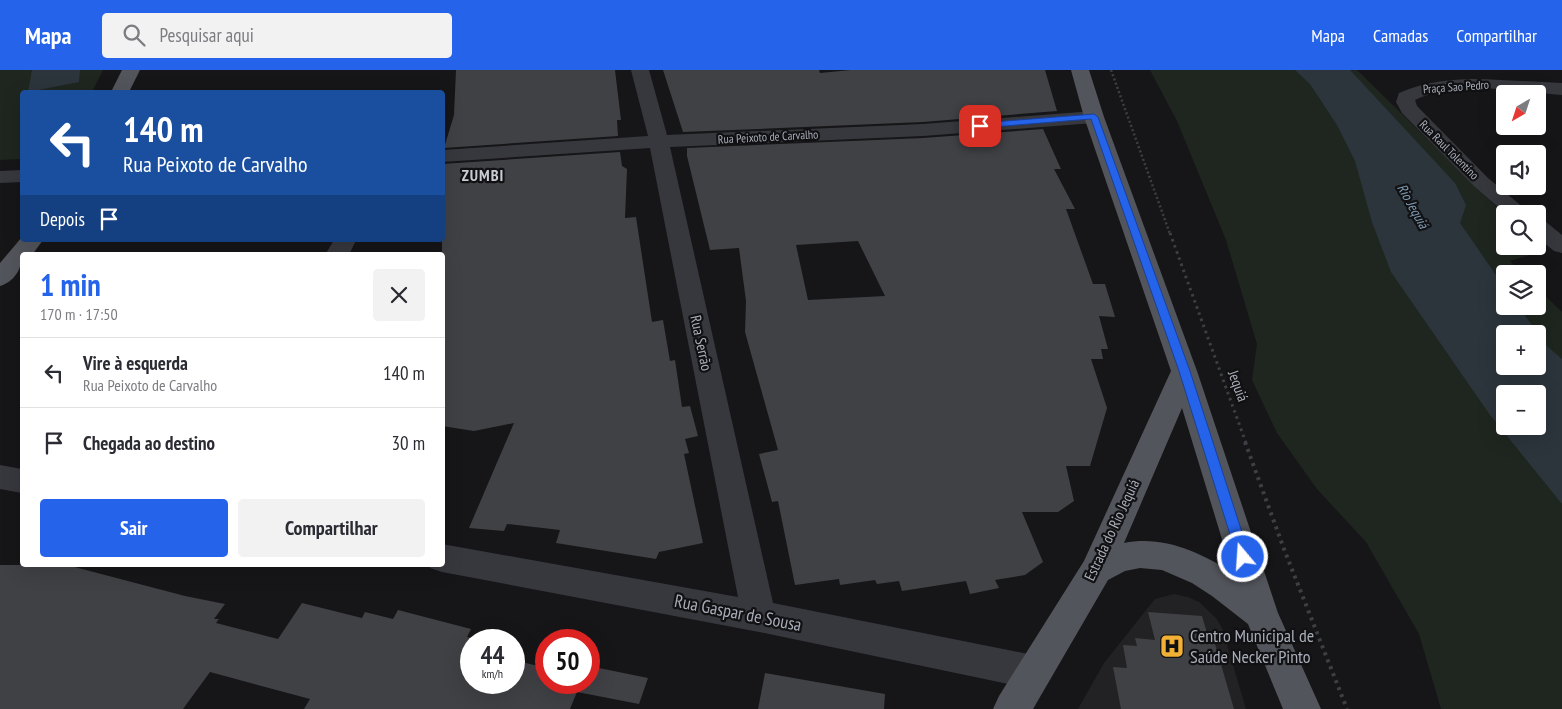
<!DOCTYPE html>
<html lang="pt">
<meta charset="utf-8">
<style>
body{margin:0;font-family:"PT Sans Narrow",sans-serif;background:#f2f2f3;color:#2b2b33;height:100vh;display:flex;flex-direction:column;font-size:19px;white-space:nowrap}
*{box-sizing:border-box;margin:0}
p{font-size:16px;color:#7c7c81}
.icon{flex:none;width:28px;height:28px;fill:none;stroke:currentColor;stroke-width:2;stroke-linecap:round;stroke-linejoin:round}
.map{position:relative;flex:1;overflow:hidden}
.side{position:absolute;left:20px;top:182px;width:425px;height:315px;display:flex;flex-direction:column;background:#fff;border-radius:5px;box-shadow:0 5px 20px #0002}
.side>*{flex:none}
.hud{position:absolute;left:20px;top:20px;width:425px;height:152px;border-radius:5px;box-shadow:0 5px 20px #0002;background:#1a4fa0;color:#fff;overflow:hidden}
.needle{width:32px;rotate:219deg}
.buttons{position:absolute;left:1496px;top:15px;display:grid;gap:10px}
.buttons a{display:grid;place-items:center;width:50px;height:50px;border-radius:5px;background:#fff;box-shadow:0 5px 20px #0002;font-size:25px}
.speed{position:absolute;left:460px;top:559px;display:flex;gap:10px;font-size:25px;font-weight:700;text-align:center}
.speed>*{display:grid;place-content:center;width:65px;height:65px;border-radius:50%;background:#fff;box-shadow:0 5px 20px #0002;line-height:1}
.speed small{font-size:12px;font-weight:400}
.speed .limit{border:8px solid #d22;background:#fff;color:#111}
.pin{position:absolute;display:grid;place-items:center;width:42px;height:42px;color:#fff;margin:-21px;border-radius:10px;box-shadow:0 2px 8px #0006}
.me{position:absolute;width:55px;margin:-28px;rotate:342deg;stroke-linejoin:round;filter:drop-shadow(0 0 4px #0008)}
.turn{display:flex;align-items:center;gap:18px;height:105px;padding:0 20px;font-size:22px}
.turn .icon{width:65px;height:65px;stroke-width:2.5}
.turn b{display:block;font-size:35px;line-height:42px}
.then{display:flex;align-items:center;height:48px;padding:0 20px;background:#0003;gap:10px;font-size:19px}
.round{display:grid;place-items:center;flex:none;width:52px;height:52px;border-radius:5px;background:#f2f2f3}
.overview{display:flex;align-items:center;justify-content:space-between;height:85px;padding:0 20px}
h1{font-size:30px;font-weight:600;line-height:38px;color:#2563eb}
.action{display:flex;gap:10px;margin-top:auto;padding:10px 20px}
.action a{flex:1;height:58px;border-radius:5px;background:#2563eb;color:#fff;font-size:20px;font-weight:600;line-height:58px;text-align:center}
.action a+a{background:#f2f2f3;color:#2b2b33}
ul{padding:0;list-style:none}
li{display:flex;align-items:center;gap:15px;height:70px;padding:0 20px;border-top:1px solid #e1e1e2}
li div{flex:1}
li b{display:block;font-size:19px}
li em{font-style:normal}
header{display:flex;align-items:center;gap:30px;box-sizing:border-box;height:70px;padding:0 25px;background:#2563eb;color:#fff}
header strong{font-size:24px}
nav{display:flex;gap:28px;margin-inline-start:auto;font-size:18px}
.search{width:350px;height:45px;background:#f2f2f3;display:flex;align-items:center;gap:12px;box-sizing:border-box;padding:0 18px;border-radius:5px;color:#7c7c81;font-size:19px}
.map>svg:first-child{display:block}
</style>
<header>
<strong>Mapa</strong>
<div class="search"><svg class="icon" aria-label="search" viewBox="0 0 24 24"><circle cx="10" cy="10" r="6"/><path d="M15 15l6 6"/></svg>Pesquisar aqui</div>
<nav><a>Mapa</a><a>Camadas</a><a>Compartilhar</a></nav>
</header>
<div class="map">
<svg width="1562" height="639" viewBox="0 0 1562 639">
<rect width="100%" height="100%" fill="#161618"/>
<polygon fill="#222225" points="1174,524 1188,527 1199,532 1216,548 1222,558 1246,639 1078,639 1104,593 1155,529"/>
<g fill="#1e261f">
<polygon points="0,0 103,0 92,22 22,22 22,89 0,90"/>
<polygon points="1150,0 1307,0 1505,356 1562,407 1562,639 1441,639 1419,564 1366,472 1317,419 1277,363 1252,310 1257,274 1226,170 1177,51"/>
<polygon points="1341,0 1357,0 1505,145 1505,176 1537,176 1542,181 1510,191 1522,204 1505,204 1505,236 1538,236 1538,219 1562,242 1562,302 1538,264 1525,264 1468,186"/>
</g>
<g fill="#2c353c" fill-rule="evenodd">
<polygon points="32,0 80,0 79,12 28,22"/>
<path d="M1295,0H1350L1455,113L1466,135L1460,153L1505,218V236H1518L1548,277L1562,289V434L1490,345L1391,202L1372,152L1355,91L1337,55L1310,14ZM1505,264H1538V296H1505ZM1505,324H1538V356H1505Z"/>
</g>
<g fill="#404145" fill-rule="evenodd">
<polygon points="456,0 615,0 621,50 617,50 618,66 444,78 454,45"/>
<polygon points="663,0 819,0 820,3 851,0 1045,0 1057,41 923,52 683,62"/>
<path d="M1043,59L1061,99H1054L1075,139H1066L1093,214H1105L1115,247L1099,246L1108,279H1101L1103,289H1091L1107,338L1090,396H1066L1074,431L1058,442H1022L1043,492L1025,505L995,510L999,518L970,524L966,511L902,521L899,511L877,514L875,510L840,515L839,509L795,515L778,431L772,432L759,384L778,380L745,262L746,231L739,178L710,180L687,86V78L923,68ZM858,171L885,226L808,230L796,175Z"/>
<polygon points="620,82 622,96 627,99 625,148 636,147 652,252 663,250 670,291 675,290 682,337 690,336 698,366 685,369 689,383 684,384 703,473 659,482 656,489 556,473 560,460 507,454 504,461 469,458 514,353 474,361 442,356 442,94"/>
<polygon points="0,495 67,495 185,526 225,534 214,549 219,549 216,553 278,569 302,533 362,548 365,542 393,549 398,540 471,559 467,567 477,569 471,570 471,612 514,612 514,590 546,598 546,612 589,612 589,596 648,608 639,634 577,622 570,639 304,639 310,629 210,602 183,639 0,639"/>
<polygon points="1148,542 1202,546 1210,573 1215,574 1234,639 1121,639 1113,597 1127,598 1123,575 1137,576 1135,568 1155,570"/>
<polygon points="765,603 885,624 884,639 758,639"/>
</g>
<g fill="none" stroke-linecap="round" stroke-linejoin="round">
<polyline stroke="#3d3f44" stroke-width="2.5" stroke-dasharray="2 2.5" stroke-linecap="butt" points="1111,0 1170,164"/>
<polyline stroke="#3d3f44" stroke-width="3" stroke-dasharray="2.5 4" stroke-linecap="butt" points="1170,163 1246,373"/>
<polyline stroke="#3d3f44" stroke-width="4" stroke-dasharray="3 4.5" stroke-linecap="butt" points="1245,372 1284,479 1347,639"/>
<g fill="#37383d" fill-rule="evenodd">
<polygon points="631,0 649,0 667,65 923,54 1094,41 1101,43 1104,47 1101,51 1094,53 923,66 670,77 773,533 1033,585 1046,590 1051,602 1046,614 1033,619 759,562 442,502 430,498 429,495 442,495 442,474 738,527 650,78 442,92 442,80 648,66"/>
<path d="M1481,9L1562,13V25C1515,21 1459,10 1415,30L1417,36L1488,108L1531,144H1506L1474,116L1402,43L1396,32L1399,23C1426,11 1453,9 1481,9Z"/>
<polygon points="22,100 22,112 0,113 0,101"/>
<polygon points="1538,150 1546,152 1562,165 1562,183 1554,181 1538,168"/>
<polygon points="334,170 356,170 349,185 325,185"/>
<polygon points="0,395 22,399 22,423 0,419"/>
</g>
<g fill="#53555c" fill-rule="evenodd">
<polygon points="122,0 140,0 129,22 111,22"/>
<path d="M1071,0H1089L1104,47L1197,301L1278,543L1321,639H1283L1248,554L1212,526L1192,513L1162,500L1140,498L1125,501L1108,510L1033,639H993L999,626L1084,491L1171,301L1084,47ZM1182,338L1232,502C1199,482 1163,465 1124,473Z"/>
<path d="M22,167V170H43L32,185H22C22,199 14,212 0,216V193Z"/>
</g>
</g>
<polygon fill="#2563eb" stroke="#184099" points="1094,44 1098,47 1190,301 1250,487 1248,492 1239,492 1237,487 1179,301 1091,49 980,58 976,56 980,53"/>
<defs>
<g id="hospital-square" transform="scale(1.25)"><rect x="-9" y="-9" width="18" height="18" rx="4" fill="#f2b134" stroke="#111113"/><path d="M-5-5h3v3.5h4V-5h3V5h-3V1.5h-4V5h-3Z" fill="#111"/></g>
</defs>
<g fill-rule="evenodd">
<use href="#hospital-square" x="1172" y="576"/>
</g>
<g text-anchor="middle" stroke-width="4.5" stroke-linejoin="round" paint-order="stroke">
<g font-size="12" fill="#a8adb8" stroke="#111113">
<text transform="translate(1456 17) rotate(-4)" y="4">Praça Sao Pedro</text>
<text transform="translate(768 67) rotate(-3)" y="4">Rua Peixoto de Carvalho</text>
<text transform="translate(1449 80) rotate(45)" y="4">Rua Raul Tolentino</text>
</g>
<g font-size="14" font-style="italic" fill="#7f9bb3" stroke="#111113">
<text transform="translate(1413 136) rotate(61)" y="5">Rio Jequiá</text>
</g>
<g font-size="15" fill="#a8adb8" stroke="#111113">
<text transform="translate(701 273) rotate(78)" y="5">Rua Serrão</text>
<text transform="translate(1238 316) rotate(70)" y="5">Jequiá</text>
<text transform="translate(1112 460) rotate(-65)" y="5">Estrada do Rio Jequiá</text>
</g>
<g font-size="16" font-weight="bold" letter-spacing="1" fill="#c9ccd4" stroke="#111113">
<text x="483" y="111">ZUMBI</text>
</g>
<g font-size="18" fill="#a8adb8" stroke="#111113">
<text transform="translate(738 543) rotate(11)" y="6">Rua Gaspar de Sousa</text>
</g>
<g font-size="18" fill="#a8adb8" stroke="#111113" text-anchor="start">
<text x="1190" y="572">Centro Municipal de<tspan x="1190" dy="21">Saúde Necker Pinto</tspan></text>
</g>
</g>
</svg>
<div class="buttons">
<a><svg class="needle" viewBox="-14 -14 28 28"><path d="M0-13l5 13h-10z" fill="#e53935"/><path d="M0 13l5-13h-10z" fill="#7c7c81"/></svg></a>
<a><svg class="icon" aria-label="sound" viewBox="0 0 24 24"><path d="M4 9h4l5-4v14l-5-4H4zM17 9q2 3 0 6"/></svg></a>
<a><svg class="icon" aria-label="search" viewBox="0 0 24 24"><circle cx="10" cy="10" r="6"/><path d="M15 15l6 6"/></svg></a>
<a><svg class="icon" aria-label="layers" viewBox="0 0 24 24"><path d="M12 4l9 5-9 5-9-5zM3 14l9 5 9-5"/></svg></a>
<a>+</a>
<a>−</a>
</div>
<div class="speed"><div>44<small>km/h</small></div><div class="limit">50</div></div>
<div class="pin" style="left:980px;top:56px;background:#d93025"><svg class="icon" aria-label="arrive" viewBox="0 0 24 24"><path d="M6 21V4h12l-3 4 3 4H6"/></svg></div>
<svg class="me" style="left:1243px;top:487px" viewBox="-20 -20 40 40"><circle r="17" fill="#2563eb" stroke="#fff" stroke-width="3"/><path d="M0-11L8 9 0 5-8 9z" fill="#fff"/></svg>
<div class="hud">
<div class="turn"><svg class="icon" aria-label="left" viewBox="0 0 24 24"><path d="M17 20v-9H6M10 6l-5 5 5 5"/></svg><div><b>140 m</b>Rua Peixoto de Carvalho</div></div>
<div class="then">Depois<svg class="icon" aria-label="arrive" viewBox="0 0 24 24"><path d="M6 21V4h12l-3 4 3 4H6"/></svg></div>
</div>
<section class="side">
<div class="overview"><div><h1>1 min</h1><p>170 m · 17:50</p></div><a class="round"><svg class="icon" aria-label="close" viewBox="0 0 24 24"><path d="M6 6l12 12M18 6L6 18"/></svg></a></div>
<ul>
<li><svg class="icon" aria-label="left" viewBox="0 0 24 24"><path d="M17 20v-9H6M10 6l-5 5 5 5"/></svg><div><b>Vire à esquerda</b><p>Rua Peixoto de Carvalho</p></div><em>140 m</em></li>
<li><svg class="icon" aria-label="arrive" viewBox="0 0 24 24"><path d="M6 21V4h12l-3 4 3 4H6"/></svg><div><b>Chegada ao destino</b></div><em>30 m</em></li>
</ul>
<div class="action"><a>Sair</a><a>Compartilhar</a></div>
</section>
</div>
